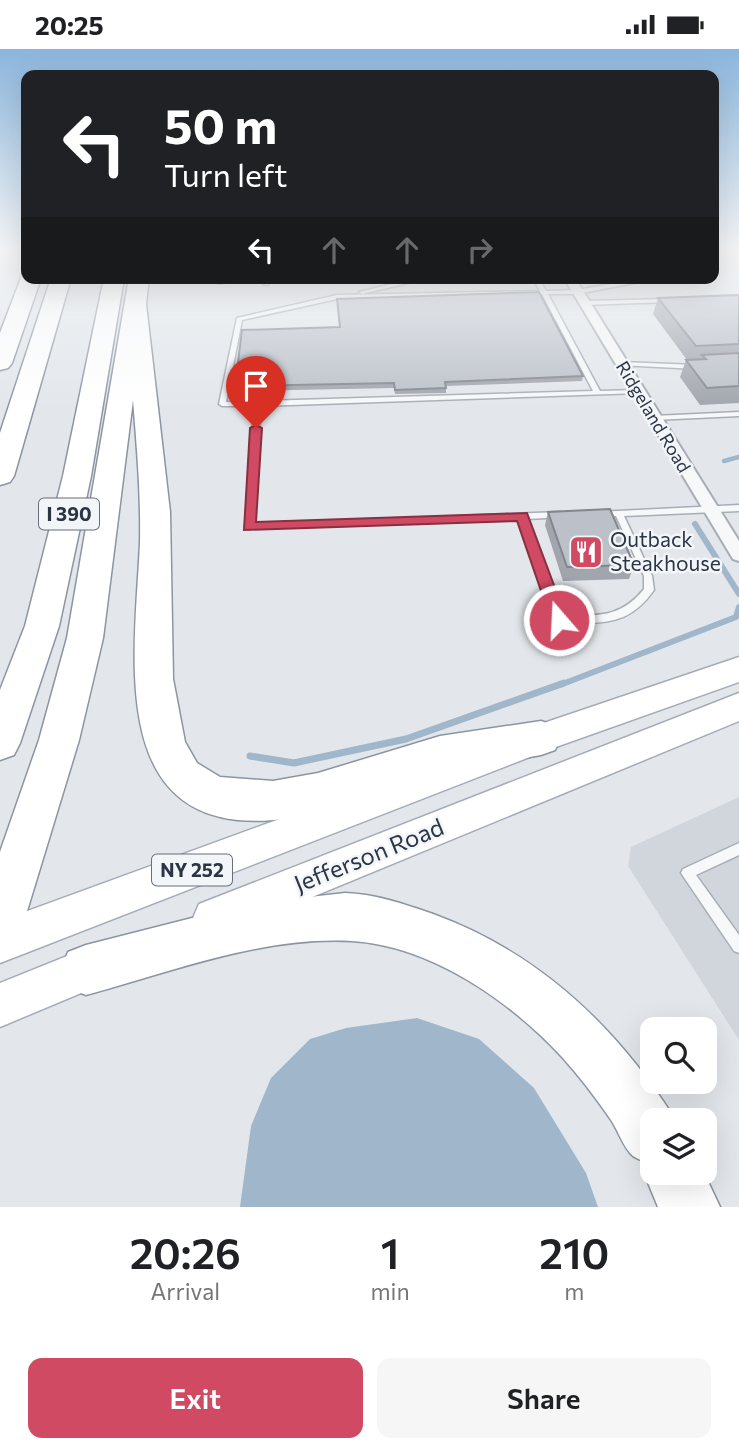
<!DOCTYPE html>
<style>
body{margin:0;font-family:Commissioner,sans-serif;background:#f6f6f6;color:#202124;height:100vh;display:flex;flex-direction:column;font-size:26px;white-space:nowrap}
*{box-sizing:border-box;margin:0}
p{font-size:23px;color:#757577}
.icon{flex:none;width:38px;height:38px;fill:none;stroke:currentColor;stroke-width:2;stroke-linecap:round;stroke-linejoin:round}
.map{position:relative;height:1158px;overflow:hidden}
.side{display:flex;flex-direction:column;background:#fff;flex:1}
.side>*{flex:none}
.banner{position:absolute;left:21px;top:21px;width:698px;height:214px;border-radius:14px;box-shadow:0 7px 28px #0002;background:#202124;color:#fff;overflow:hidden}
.tools{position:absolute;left:640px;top:968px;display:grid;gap:14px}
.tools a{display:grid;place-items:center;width:77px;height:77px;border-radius:14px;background:#fff;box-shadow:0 7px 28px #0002;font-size:35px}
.pin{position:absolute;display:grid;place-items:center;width:60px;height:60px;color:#fff;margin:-72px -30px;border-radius:50% 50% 50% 0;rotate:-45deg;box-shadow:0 0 7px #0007}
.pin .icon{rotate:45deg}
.me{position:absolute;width:77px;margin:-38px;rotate:341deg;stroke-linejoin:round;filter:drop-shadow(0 0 5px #0008)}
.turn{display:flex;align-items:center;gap:24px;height:147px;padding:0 28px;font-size:32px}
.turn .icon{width:91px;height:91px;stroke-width:2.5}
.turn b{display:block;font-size:49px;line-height:60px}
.lanes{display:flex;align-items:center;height:66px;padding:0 28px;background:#0003;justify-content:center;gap:35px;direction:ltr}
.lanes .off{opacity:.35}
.eta{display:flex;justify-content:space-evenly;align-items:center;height:119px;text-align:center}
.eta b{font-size:42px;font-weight:600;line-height:49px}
.button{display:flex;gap:14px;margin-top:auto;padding:14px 28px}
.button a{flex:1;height:80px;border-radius:14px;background:#cf4a62;color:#fff;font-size:28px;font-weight:600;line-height:80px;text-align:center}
.button a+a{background:#f6f6f6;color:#202124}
.status{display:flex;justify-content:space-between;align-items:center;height:49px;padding:0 35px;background:#fff;direction:ltr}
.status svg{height:19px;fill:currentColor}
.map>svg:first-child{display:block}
</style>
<div class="status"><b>20:25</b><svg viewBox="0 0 49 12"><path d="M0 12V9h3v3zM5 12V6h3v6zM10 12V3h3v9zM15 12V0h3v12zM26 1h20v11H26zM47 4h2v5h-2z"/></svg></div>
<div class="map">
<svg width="739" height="1158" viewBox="0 0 739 1158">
<rect width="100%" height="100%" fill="#e3e7eb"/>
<polygon fill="#d1d6dd" points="739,748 739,991 628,817 631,798"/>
<polygon fill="#9fb6cb" points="417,969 479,990 534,1039 586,1124 598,1158 240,1158 251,1077 271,1029 310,990 346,979"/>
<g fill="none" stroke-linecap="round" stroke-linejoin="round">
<polyline stroke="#9fb6cb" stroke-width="4.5" points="724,412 739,408"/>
<g stroke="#9fb6cb" stroke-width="6">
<polyline points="695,475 739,545"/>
<polyline points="560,636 736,568 739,558"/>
</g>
<polyline stroke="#9fb6cb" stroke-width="7" points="250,707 294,714 406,690 564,634"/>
<g stroke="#a8aeb6" stroke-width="3">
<g id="service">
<polygon points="263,229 269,229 268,236 263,235"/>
<polygon points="417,229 429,229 362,245 359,243"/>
<path d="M533,229H539L546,242L577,241L646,229H660L577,245H548L600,342L638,341L640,342V344L261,357L253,475L560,463L563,464L564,466L563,468L528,470L562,567C597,566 620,570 644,540V527L616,467L600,468L596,465L597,463L739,456V462L624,467L652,527L654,541C635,568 616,574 584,574C575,574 565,575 556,574L520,470L246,480L245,478L254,357H222L219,355L237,269L337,246L540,242ZM542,245L593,342L226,353L242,271L337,250Z"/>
<polygon points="667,250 670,252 669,253 584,256 581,254 584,252"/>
<polygon points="621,313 697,316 700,318 697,320 619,316 619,314"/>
<polygon points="739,363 739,367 654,371 650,369 654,367"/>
<polygon points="739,794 739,806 696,826 739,886 739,904 734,902 681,824 683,820"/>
</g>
</g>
<g stroke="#a8aeb6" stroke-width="4">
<polygon id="minor" points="564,229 575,229 739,492 739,512 733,510"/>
</g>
<g stroke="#a3acb7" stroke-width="3">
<g id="primary">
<polygon points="739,608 739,633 553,699 0,914 0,872 529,679"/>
<polygon points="739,644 739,672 213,889 199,883 193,869 199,855"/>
<polygon points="102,893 117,899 123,914 117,929 0,978 0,934"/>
</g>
</g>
<g stroke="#8b95a2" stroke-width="3">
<g id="motorway">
<polygon points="26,224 26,229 41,229 12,314 8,319 0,321 0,284 21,229"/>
<polygon points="51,229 71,229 14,427 10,433 0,436 0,384"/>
<polygon points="104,229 124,229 91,427 59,577 20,694 14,706 0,711 0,641 25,577 63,427"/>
<path d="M129,229H149L146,255L170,463L173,630L185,693L197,714L220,728L273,732L318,724L440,687L541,672L555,677L561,689L555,701L541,706C503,713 463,716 426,726C375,740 327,767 274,771C104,786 135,604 140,494C141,446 137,399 133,351L103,589L79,691L24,872L17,889L0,896V803L39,691L67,589Z"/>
<path d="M345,844C376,845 404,855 433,865C537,903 614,975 673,1067L675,1071H653V1124H704L720,1158H658L644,1124L648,1114C644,1112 637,1110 633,1107C624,1100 618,1081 611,1071C596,1049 580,1028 562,1008C509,951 431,897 352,892C262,887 171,923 86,946L68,939L61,921L68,903L86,896L247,855Z"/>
</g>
</g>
<use href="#service" fill="#f6f8fa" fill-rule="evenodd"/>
<use href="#minor" fill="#f6f8fa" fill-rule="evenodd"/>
<use href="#primary" fill="#fff" fill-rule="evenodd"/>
<use href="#motorway" fill="#fff" fill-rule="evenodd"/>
</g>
<g fill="#a1a5ad">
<polygon points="739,247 739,354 700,356 680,328 686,311 687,311 653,265 658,249"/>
<polygon points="340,278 583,327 582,332 446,337 446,344 395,345 394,339 236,342 235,337"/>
<polygon points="548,463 634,516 629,530 563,532 545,476"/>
</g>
<polygon fill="#83868d" points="216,229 254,229 254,232 217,236"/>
<g fill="#bbc0c9" stroke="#83868d" stroke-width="2">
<polygon points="539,243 583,327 445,333 446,339 395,341 394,334 235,337 242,281 340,278 337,250"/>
<polygon points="738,246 739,247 739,295 696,297 658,249"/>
<polygon points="739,304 739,337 707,339 686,311 706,310 702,306"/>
<polygon points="610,460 634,516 567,518 548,463"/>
</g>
<linearGradient id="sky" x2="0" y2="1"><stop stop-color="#8bb5dc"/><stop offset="0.55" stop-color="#f2f4f6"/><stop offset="1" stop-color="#f2f4f6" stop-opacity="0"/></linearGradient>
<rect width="739" height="360" fill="url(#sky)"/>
<polygon fill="#cf4a62" stroke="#873040" stroke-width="2" points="256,376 262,379 256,473 527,464 567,571 565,575 559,577 551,571 517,472 244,481 250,379"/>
<defs>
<g id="restaurant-square" transform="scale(1.75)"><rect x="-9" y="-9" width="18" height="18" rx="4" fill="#cf4a62" stroke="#f3f6f9"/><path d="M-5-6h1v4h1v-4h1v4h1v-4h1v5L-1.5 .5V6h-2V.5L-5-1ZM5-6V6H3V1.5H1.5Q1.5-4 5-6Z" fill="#fff"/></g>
</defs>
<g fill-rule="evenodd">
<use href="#restaurant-square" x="586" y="503"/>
</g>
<g text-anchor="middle" stroke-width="5" stroke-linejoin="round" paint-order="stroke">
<g font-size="18" fill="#2b3544" stroke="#f3f6f9">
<text transform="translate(653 368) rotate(59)" y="6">Ridgeland Road</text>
</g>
<g fill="#f3f6f9" stroke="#676f7a" stroke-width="2">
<rect x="39" y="449.5" width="60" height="31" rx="5"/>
<rect x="152" y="805.5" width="80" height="31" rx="5"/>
</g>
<g font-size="19" font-weight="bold" fill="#2b3544">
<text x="69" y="472">I 390</text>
<text x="192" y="828">NY 252</text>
</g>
<g font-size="21" fill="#2b3544" stroke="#f3f6f9" text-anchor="start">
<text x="610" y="498">Outback<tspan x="610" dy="24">Steakhouse</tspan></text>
</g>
<g font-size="24" fill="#2b3544" stroke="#f3f6f9">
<text transform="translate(369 807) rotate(-22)" y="8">Jefferson Road</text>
</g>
</g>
</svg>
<div class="tools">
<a><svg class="icon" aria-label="search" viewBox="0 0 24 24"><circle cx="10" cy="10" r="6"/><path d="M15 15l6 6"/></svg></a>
<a><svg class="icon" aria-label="layers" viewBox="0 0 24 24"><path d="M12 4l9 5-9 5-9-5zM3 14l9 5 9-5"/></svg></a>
</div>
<div class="pin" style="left:256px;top:379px;background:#d93025"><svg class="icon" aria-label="arrive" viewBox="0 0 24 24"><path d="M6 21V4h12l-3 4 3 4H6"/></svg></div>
<svg class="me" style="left:559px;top:571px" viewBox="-20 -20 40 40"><circle r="17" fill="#cf4a62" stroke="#fff" stroke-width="3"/><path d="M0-11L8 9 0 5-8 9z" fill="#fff"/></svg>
<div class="banner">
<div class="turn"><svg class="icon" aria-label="left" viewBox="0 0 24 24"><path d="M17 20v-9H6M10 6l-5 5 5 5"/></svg><div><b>50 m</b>Turn left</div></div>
<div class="lanes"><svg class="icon" aria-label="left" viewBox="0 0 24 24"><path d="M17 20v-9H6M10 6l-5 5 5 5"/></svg><svg class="icon off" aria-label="ahead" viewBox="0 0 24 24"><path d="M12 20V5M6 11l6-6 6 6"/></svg><svg class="icon off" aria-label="ahead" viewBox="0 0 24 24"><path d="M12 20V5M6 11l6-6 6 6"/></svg><svg class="icon off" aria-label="right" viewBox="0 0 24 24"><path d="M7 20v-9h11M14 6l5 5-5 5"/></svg></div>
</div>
</div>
<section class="side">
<div class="eta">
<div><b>20:26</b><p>Arrival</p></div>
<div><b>1</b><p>min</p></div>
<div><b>210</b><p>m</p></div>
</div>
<div class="button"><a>Exit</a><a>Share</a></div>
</section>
